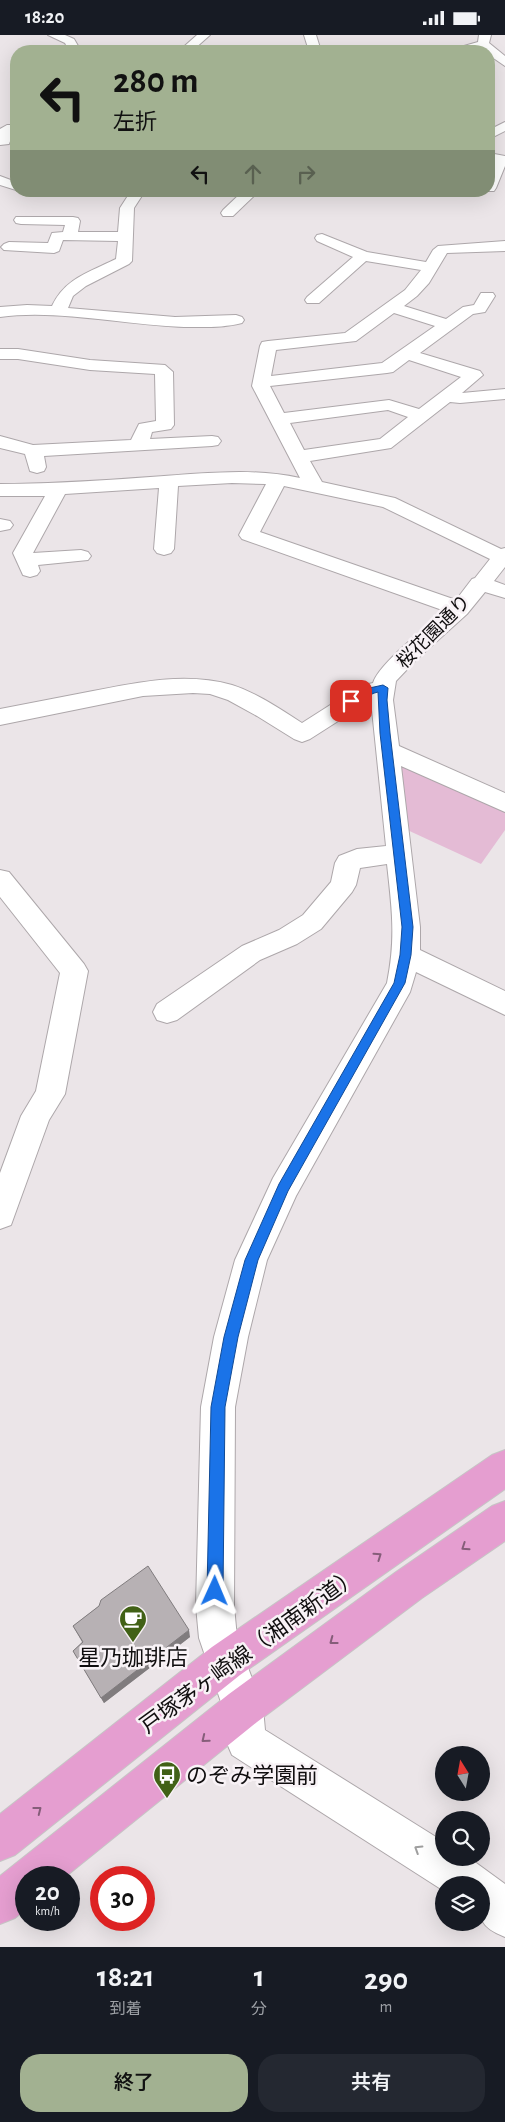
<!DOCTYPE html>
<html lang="ja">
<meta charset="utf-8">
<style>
body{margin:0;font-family:"Alegreya Sans","Noto Sans JP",sans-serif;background:#242831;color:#f1f3f6;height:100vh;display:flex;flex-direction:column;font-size:19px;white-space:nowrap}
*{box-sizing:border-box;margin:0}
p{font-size:16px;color:#9ea1a6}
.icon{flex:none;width:28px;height:28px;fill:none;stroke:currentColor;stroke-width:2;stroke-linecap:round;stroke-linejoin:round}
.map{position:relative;height:1912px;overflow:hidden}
.details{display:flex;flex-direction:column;background:#171b24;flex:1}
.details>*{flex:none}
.guide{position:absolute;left:10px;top:10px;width:485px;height:152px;border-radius:20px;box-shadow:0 5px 20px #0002;background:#a2b191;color:#111;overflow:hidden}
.needle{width:32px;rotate:349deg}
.buttons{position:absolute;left:435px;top:1711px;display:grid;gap:10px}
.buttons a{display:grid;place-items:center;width:55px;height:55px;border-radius:50%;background:#171b24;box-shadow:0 5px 20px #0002;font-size:25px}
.speed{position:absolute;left:15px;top:1831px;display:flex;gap:10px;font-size:25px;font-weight:700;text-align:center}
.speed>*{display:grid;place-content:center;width:65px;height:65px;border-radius:50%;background:#171b24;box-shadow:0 5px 20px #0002;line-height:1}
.speed small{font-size:12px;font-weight:400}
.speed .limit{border:8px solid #d22;background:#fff;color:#111}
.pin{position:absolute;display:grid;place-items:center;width:42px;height:42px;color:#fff;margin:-21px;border-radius:10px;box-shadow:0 2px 8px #0006}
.me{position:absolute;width:55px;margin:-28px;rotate:1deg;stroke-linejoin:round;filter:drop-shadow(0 0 4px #0008)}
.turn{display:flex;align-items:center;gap:18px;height:105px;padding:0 20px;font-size:22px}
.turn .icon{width:65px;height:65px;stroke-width:2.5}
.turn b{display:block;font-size:35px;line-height:42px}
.lanes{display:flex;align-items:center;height:48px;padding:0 20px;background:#0003;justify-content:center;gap:25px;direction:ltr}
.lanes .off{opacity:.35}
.eta{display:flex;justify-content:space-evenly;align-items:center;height:85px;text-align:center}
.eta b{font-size:30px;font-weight:600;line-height:35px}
.cta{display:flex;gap:10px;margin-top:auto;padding:10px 20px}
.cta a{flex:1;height:58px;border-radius:20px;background:#a2b191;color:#111;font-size:20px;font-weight:600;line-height:58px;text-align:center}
.cta a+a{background:#242831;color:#f1f3f6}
.status{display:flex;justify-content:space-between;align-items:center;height:35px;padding:0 25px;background:#171b24;direction:ltr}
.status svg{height:14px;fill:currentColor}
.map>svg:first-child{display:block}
</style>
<div class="status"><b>18:20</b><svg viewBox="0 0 49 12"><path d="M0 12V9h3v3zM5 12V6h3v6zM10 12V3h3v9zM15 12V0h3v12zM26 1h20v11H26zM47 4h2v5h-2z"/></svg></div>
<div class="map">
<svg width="505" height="1912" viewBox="0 0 505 1912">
<rect width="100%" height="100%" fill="#ebe5e8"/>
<polygon fill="#e4bbd5" points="394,725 505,773 505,795 481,829 403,793"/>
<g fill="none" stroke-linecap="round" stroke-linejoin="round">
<g stroke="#ada7aa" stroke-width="2">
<g id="minor">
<polygon points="48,0 65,0 74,4 81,16 69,16 65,8"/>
<polygon points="197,0 210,0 192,16 179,16"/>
<polygon points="304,0 316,0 321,16 309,16"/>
<polygon points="479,0 491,0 489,8 505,21 505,31 489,20 489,16 481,13 472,16 455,16 457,13 478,7"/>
<polygon points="505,87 505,96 489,104 489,95"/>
<polygon points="7,90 16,90 16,98 13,98 9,109 0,110 0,94"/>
<polygon points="489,118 505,121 505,131 496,153 494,156 485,156 489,156 489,137 493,127 489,126"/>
<polygon points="0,141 16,147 16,155 0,150"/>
<path d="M131,156H145L134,173L132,226L129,229L86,251L73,261L68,273L175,282L236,280L242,282L244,285L242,288C223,293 203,292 184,292C125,290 57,274 0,282V272L27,270L52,271C65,243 90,237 116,224L118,206L63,205L59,216L54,218L4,215L1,212L4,209L9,207L48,208L52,198L63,197L65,190L21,189L16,188L14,185L16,182H73L78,183L80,186L78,197H118L120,173Z"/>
<polygon points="243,156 259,156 233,181 223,181 221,178 223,175"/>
<path d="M322,199L367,217L426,227L433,215L438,211L505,206V216L447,218L429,248L417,261L404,271L446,284L463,272L474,270L481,258H493L495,261L485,277L473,279L420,318L480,336L483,340L462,358L505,354V364L460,368L450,367L391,413L310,426L322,447L395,463L501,514L505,513V532L494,546L505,550V563L485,557L467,579L416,625L396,646L393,665L399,711L505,758V777L401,731L420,892V915L505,956V980L416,937L410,957L296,1161L267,1225L248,1302L235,1372L234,1571L237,1603L263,1673L265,1695L444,1807V1822H468L505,1849V1902C474,1890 481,1880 481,1850H444V1856L232,1720L226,1706L223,1673L199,1603L196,1571L201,1372L214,1302L235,1225L273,1143L387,948C396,903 392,874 387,829L360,833L356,850L352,857L321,894L297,909L260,925L177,985L167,988L157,985L153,977L157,969L242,911L279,895L303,880L331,847L335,828L339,821L357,814L386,811L371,665L310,704L302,707L294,704L257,681L228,665L210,659L193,658L143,661L0,690V674C31,668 62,662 93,656C140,647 186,637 232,650C257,658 280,674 302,688L360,651L373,648C379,628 428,591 445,576L242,504L239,500L266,449L232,448L178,451L174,514L171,518L164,520L157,518L154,514L159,453L65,459L33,518L81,515L88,517L91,521L88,525L38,530L40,536L37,540L30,542L23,540L13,518L45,461H0V449C55,449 109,445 164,441C210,438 254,433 300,443L252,351L260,311L262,307L268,306L345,298L405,255L421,235L366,226L319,268H307L305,265L307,262L353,222L317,206L315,203L317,200ZM394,278L435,291L382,328L271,341L276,315L356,306ZM409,325L461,342L419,374L389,365L284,378L270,351L387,338L393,337ZM388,375L408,382L380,404L304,415L290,388ZM284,451L383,472L490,524L475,543L472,544L456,565L260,497Z"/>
<polygon points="0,314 18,314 90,325 165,330 173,337 174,390 171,394 152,397 150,404 212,401 218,402 221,406 218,410 212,411 44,421 46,432 44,436 37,438 30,436 25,419 0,413 0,401 33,410 131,405 139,389 156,386 155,339 90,335 18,324 0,324"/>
<polygon points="0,484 10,486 13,490 10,494 0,496"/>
<polygon points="0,835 9,837 84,929 88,936 65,1059 49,1085 11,1190 0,1194 0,1138 21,1081 36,1056 60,938 0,862"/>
</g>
</g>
<g stroke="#c6c5c5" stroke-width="2">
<g id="primary">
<polygon points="505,1415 505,1454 240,1640 15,1820 0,1826 0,1779 212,1612 492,1420"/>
<polygon points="505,1466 505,1506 422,1563 257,1687 65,1842 26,1842 26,1874 15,1883 0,1889 0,1841 229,1659 396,1537 492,1471"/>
</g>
</g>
<use href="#minor" fill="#fff" fill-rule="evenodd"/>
<use href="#primary" fill="#e59ed0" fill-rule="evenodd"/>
</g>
<polygon fill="#9d989b" points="99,1571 190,1602 104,1668 73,1616 82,1607 73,1591"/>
<polygon fill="#807c7e" points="189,1595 190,1602 104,1668 101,1663"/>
<polygon fill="#b7b1b4" stroke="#807c7e" points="148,1531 189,1595 101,1663 73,1616 83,1607 73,1591 99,1571 101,1565"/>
<defs><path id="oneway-chevron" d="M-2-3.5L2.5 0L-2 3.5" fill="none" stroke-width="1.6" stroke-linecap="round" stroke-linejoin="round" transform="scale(1.25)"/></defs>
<g stroke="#855d79">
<use href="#oneway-chevron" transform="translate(465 1512) rotate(146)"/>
<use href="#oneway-chevron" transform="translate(378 1521) rotate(-35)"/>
<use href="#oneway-chevron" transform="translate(333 1606) rotate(143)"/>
<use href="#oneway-chevron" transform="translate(205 1704) rotate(141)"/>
<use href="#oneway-chevron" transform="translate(38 1775) rotate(-38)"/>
</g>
<use stroke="#9f9f9f" href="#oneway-chevron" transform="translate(418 1814) rotate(-148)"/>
<path fill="#1a73e8" stroke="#114b97" d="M383,650L388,653L387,665L390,698L413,892L411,920L405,948L288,1156L258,1225L238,1302L225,1372L223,1556L220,1561L215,1564L210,1561L207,1556L211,1372L224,1302L245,1225L279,1149L394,948L400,920L402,892L380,698L378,657C367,659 359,670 348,669L347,666L365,654Z"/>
<defs>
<g id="cafe-pin" transform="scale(1.4375)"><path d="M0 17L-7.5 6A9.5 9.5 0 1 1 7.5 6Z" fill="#416116" stroke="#f8f2f6"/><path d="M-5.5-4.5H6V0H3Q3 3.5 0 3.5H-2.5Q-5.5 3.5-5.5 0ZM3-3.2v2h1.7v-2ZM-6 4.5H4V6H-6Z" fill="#fff"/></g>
<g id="bus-pin" transform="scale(1.4375)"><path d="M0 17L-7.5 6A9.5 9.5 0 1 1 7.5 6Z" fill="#416116" stroke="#f8f2f6"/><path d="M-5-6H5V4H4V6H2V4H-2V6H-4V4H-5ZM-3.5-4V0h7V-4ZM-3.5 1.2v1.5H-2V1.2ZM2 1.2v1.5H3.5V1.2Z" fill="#fff"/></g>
</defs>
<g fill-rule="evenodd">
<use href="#cafe-pin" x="133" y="1584"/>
<use href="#bus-pin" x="167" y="1740"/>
</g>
<g text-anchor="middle" stroke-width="5" stroke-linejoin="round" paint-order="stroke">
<g font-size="19" fill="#100e0f" stroke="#f8f2f6">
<text transform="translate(433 596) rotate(-45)" y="7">桜花園通り</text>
</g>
<g font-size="22" fill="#100e0f" stroke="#f8f2f6">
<text transform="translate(249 1615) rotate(-36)" y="8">戸塚茅ヶ崎線（湘南新道）</text>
</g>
<g font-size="22" fill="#100e0f" stroke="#f8f2f6">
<text x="133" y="1630">星乃珈琲店</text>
<text x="186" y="1748" text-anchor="start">のぞみ学園前</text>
</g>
</g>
</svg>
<div class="buttons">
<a><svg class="needle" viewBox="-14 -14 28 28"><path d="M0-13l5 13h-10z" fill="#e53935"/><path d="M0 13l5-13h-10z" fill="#9ea1a6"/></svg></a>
<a><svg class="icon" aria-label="search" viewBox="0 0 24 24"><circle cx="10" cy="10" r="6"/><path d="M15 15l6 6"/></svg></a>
<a><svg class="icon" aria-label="layers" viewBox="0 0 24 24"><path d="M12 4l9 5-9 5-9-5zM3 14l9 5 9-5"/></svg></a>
</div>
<div class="speed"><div>20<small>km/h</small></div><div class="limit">30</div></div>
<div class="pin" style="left:351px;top:666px;background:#d93025"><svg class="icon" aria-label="arrive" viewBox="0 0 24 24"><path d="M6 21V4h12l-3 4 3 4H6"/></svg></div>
<svg class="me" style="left:215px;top:1556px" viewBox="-20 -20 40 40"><path d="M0-17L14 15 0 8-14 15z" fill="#1a73e8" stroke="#fff" stroke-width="4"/></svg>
<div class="guide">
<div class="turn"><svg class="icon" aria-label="left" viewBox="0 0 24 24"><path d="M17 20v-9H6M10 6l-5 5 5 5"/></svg><div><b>280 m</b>左折</div></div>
<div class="lanes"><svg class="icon" aria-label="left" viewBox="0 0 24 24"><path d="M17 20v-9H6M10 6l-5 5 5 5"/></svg><svg class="icon off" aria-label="ahead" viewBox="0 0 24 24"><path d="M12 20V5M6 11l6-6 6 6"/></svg><svg class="icon off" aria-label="right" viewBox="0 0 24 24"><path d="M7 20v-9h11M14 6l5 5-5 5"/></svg></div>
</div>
</div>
<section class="details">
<div class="eta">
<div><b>18:21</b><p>到着</p></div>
<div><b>1</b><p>分</p></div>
<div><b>290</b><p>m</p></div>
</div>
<div class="cta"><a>終了</a><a>共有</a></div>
</section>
